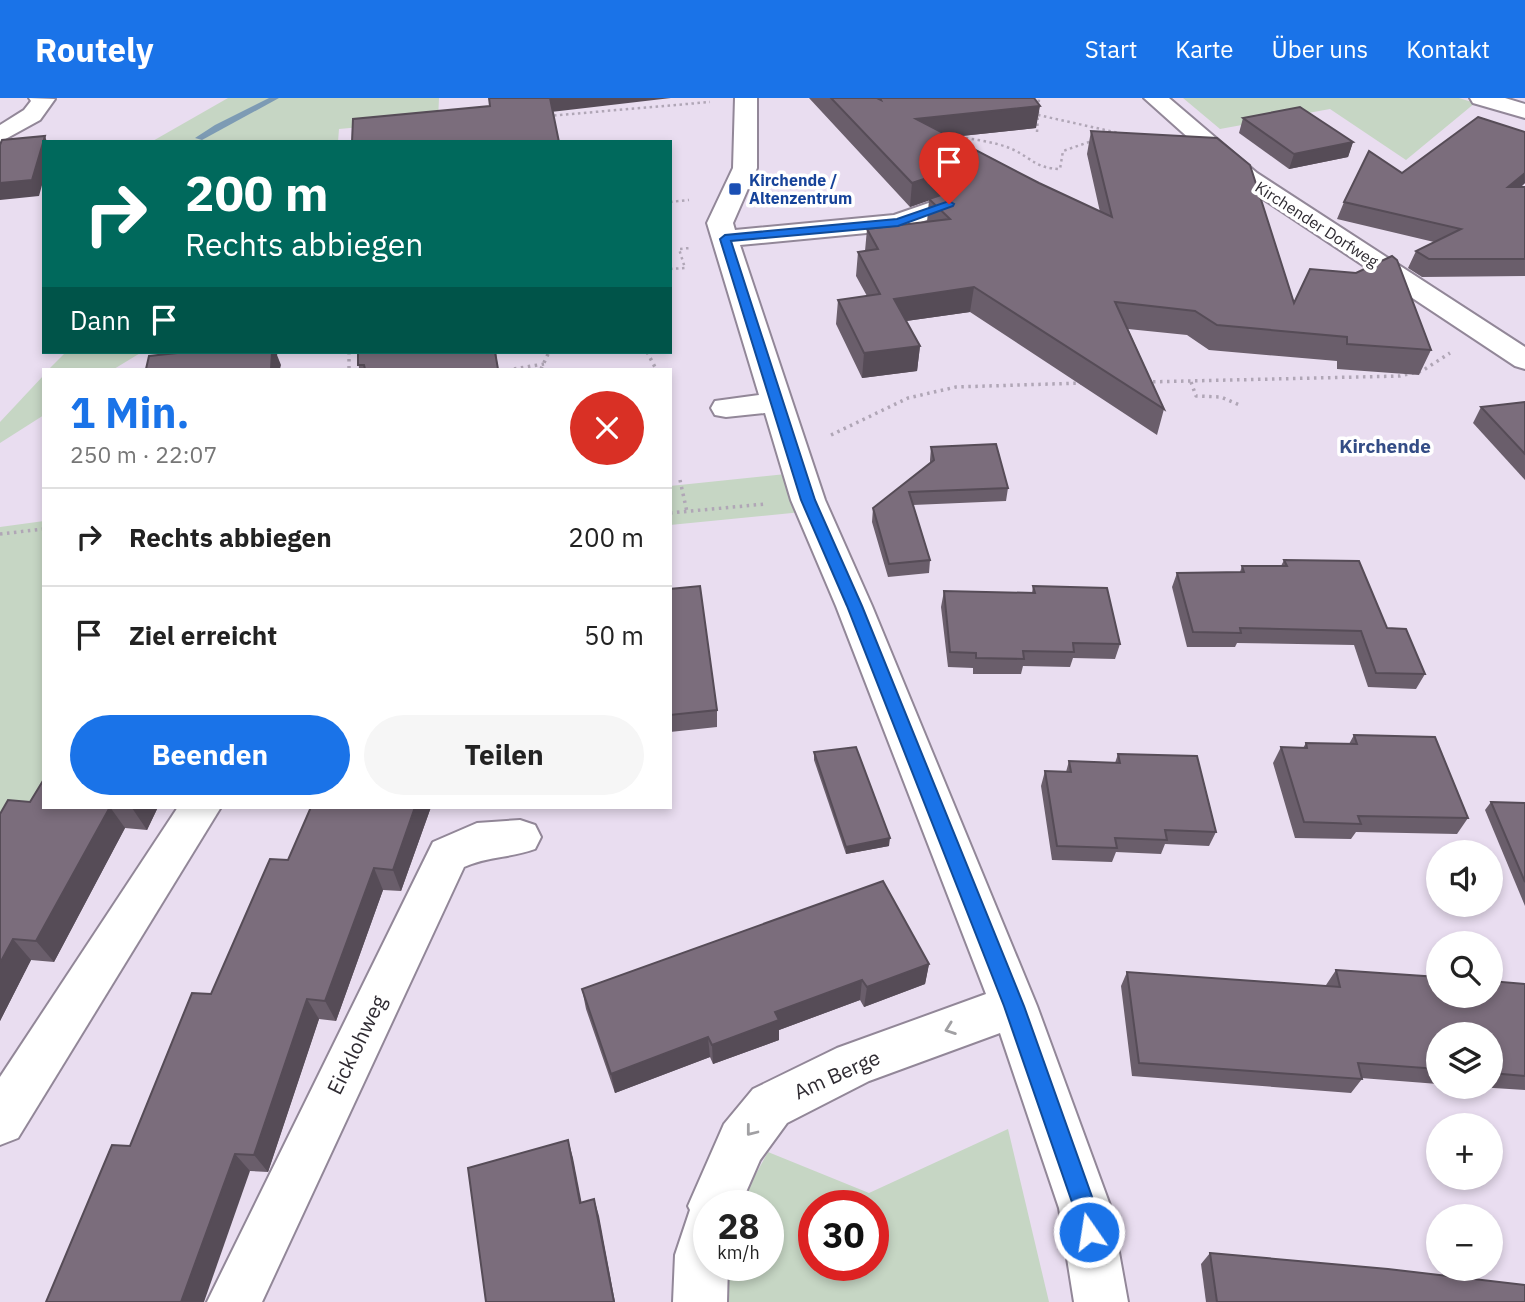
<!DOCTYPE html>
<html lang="de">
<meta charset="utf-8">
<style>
body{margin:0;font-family:"IBM Plex Sans",sans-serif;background:#f6f6f6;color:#222;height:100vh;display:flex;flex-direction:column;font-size:26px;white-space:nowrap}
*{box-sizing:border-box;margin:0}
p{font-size:23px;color:#767676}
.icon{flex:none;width:38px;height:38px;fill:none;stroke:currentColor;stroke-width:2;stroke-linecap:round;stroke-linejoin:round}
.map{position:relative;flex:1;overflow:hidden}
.details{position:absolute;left:42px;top:270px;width:630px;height:441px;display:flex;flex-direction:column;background:#fff;border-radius:0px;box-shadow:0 4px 10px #0003}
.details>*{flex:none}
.hud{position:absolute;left:42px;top:42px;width:630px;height:214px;border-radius:0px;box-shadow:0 4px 10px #0003;background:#00695c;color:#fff;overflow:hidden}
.fabs{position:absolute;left:1426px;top:742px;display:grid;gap:14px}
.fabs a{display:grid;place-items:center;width:77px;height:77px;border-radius:50%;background:#fff;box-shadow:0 4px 10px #0003;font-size:35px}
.speed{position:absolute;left:693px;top:1092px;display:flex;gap:14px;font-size:35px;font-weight:700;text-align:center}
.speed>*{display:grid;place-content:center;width:91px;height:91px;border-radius:50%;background:#fff;box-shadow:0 4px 10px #0003;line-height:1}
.speed small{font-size:18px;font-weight:400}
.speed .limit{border:10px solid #d22;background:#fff;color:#111}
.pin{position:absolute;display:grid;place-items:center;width:60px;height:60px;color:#fff;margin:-72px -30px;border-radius:50% 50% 50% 0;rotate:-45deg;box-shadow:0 0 7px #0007}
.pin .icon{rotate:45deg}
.me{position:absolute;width:77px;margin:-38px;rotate:347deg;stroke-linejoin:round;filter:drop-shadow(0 0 5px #0008)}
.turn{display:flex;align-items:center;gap:24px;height:147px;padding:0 28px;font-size:32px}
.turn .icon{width:91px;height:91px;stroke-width:2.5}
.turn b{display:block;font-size:49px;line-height:60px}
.then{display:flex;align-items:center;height:66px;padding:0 28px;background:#0003;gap:14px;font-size:26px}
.round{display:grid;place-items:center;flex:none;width:74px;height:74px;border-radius:37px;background:#f6f6f6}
.summary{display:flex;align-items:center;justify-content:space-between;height:119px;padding:0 28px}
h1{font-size:42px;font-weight:700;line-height:52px;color:#1a73e8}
.action{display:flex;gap:14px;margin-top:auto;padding:14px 28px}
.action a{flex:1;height:80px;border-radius:42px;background:#1a73e8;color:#fff;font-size:28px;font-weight:700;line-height:80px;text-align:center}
.action a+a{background:#f6f6f6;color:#222}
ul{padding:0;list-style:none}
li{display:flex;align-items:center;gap:21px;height:98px;padding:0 28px;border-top:2px solid #e0e0e0}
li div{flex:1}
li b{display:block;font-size:26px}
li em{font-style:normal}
header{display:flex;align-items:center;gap:42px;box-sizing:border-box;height:98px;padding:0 35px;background:#1a73e8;color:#fff}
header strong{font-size:33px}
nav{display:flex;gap:38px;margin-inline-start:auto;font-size:24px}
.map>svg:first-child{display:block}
</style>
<header>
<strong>Routely</strong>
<nav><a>Start</a><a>Karte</a><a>Über uns</a><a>Kontakt</a></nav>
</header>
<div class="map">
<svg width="1525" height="1204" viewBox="0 0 1525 1204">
<rect width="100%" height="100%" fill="#e9ddf0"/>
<g fill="#c6d6c4" fill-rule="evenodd">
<polygon points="228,0 439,0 438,22 339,31 338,44 151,44"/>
<polygon points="1183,0 1459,0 1475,5 1406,62 1330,11 1220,31"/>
<polygon points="66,254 142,254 114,271 49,271"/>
<polygon points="44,277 44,317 0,345 0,324"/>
<polygon points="786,376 802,414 670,427 670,388"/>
<polygon points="44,423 44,700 0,764 0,429"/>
<path d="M1008,1031L1049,1204H722L724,1167H768V1108H738L768,1054L869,1095ZM814,1108H873V1167H814Z"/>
</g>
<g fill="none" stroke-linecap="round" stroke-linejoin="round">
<polygon fill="#7d9bb4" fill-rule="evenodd" points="269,0 279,0 202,42 195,40 215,27"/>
<g stroke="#928798" stroke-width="4">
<g id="minor">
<polygon points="29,0 55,1 40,22 0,44 0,27 24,12 31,3"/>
<polygon points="735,0 757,0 757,70 733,125 735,132 894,117 949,98 958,101 962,106 958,111 898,132 740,147 825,402 872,508 1037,908 1111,1110 1128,1204 1074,1204 1059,1110 1000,935 869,983 787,1025 760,1062 740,1108 709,1108 709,1167 728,1167 727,1204 673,1204 675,1157 690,1112 688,1108 724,1026 753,991 837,950 986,896 836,508 791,402 765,315 726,319 715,317 711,310 715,303 759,297 707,125 733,70"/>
<polygon points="1144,0 1169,0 1257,75 1525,249 1525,271 1515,268 1239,85"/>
<polygon points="1470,0 1505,0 1525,6 1525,20 1473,5"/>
<polygon points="178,709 221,709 18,1040 0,1047 0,979"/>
<path d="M520,722L535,727L541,739L535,751C511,760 487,758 464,769L262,1204H207L433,744L477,725Z"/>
</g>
</g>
<g stroke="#b0a6b6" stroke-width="2.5" stroke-dasharray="2.5 3.5" stroke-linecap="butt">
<polyline points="1038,17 1119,35"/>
<polyline points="548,18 710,4"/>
<polyline points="1037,34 1039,0"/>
<path d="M948,37C969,41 995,43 1014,52C1034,62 1036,70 1060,71L1063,53L1092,43"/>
<polyline points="670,104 689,102"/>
<polyline points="670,171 685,170 679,151 690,150"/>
</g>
<g stroke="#b0a6b6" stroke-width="3.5" stroke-dasharray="2.5 4.5" stroke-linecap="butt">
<polyline points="349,254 349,271"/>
<polyline points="647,254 656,271"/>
<polyline points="514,271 544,266"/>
<polyline points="541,271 549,254"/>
<polyline points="1146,284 1400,278 1422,273 1450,255"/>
<polyline points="1191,284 1196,298 1221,299 1242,308"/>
<polyline points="831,337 908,300 956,289 1082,285"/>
<polyline points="680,382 687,414"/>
<polyline points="670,415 765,406"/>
<polyline points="0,436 44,431"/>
</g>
<use href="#minor" fill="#fff" fill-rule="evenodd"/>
</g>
<g fill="#6a5e6b">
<polygon points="809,0 1034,0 1036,30 952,39 1039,85 1100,114 1087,56 1091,33 1294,205 1431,252 1419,277 1337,271 1337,263 1209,252 1187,237 1128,231 1164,311 1157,337 970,214 906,223 920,248 917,273 862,280 836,226 838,202 867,198 856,178 858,154 865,153 867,131 927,124 929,102 910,109"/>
<polygon points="1243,20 1353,44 1348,59 1289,71 1239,35"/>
<polygon points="1525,34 1525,85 1521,89 1525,89 1525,178 1422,179 1408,170 1416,153 1434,144 1337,121 1344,104 1402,75"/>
<polygon points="358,254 496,254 498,271 359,271"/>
<polygon points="1525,304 1525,382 1473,325 1481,309"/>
<polygon points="931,349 1008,390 1006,403 913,407 930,462 929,475 888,479 872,424 873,410 930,365 930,362"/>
<polygon points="1284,462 1387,530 1425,576 1416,591 1368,589 1354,547 1237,545 1235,549 1187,549 1172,489 1177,475 1240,474 1242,468 1281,468"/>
<polygon points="1033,488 1120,546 1115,561 1073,560 1070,569 1023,568 1021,576 973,576 973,570 948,569 941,509 944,493 1032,495"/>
<polygon points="670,491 717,612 717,629 670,634"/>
<polygon points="1354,637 1468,720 1457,736 1356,734 1351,741 1295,740 1273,665 1281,649 1303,650 1306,645 1349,646"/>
<polygon points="814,654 889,748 846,756 814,662"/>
<polygon points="1118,656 1216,734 1209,748 1165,746 1161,756 1116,754 1112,764 1052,762 1041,688 1045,673 1066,674 1069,663 1115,665"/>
<polygon points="30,704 44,709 158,709 147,732 125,730 54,864 31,862 0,923 0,716"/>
<polygon points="1491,704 1525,705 1525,808 1485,712"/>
<polygon points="311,709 431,709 401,793 383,792 336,923 319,921 268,1074 250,1073 130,1048 211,896 288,762"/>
<polygon points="929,866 925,886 864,909 860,902 779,932 779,942 713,966 710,959 615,995 586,911 582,891"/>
<polygon points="1336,872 1525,886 1525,992 1478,989 1491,989 1491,936 1438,936 1438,986 1361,980 1362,981 1351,995 1132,978 1121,888 1127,874 1326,888 1326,887"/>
<polygon points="1210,1155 1525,1204 1206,1204 1201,1166"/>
</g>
<g fill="#564c57">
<polygon points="549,0 671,0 551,14"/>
<polygon points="1040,8 1036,30 914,43 916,21"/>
<polygon points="45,38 47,44 44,44 44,80 39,98 0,102 0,85"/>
<polygon points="1353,44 1348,59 1289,71 1294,56"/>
<polygon points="951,72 948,96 910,109 912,85"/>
<polygon points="1525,75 1525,85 1500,106 1508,89"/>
<polygon points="974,189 970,214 892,225 894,201"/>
<polygon points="920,248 917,273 862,280 864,255"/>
<polygon points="272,254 278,254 277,257 281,267 280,271 271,271"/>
<polygon points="110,709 125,730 54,864 36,843"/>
<polygon points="133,709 158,709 147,732 132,710"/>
<polygon points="415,709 431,709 401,793 393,772"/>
<polygon points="890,740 889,748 846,756 846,749"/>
<polygon points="374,770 383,792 336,923 325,903"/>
<polygon points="13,841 31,862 0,923 0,865"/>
<polygon points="929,866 925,886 864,909 867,889"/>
<polygon points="862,882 860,902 779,932 779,942 713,966 712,947 775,914"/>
<polygon points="307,901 319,921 268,1074 254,1057"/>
<polygon points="708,939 710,959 615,995 611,976"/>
<polygon points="568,1042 573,1060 585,1122 580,1105"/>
<polygon points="235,1056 250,1073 204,1204 181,1204"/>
<polygon points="594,1101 599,1118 615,1204 614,1204"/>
</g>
<g fill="#7b6d7c" stroke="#564c57" stroke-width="2">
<polygon points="489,0 550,0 559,44 352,44 353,21 490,8"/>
<polygon points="831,0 877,0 881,2 880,0 1034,0 1040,8 916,21 1039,85 1112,119 1091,33 1217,40 1250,67 1294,205 1310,171 1356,175 1392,158 1397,162 1431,252 1347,246 1347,239 1217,227 1195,213 1115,204 1164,311 974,189 894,201 920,248 864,255 838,202 880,196 858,154 878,151 867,131 950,121 929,101 962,90 968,82 962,75 951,72 912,85"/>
<polygon points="1300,9 1353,44 1294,56 1243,20"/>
<polygon points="1478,19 1525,34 1525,75 1508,89 1525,89 1525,161 1429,161 1416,153 1461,131 1344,104 1369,53 1402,75"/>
<polygon points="45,38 32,82 0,85 0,47 2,42"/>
<polygon points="187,254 272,254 271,271 146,271 149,258"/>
<polygon points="358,254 495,254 498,271 365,271 364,267 358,267"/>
<polygon points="1525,304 1525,356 1481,309"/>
<polygon points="996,346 1008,390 909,394 930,462 889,466 873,410 934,362 931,349"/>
<polygon points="1284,462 1359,463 1387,530 1406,531 1425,576 1376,575 1361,533 1240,530 1241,535 1193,534 1177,475 1244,474 1242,468 1287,468"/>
<polygon points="700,488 717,612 670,617 670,491"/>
<polygon points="1033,488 1107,490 1120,546 1073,545 1074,554 1023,553 1024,561 976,560 976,555 950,554 944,493 1035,495"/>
<polygon points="1354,637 1435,639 1468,720 1358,718 1361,726 1304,724 1281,649 1307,650 1306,645 1357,646"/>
<polygon points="856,649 890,740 846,749 814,654"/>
<polygon points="1118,656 1197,658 1216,734 1165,732 1167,742 1115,740 1117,750 1057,748 1045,673 1071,674 1069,663 1120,665"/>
<polygon points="44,681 44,709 110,709 36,843 13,841 0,865 0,716 8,702 30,704"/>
<polygon points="1491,704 1525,705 1525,784"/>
<polygon points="311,709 415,709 393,772 374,770 325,903 307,901 254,1057 235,1056 181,1204 46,1204 112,1047 130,1048 192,895 211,896 270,761 288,762"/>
<polygon points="883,783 929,866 867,889 862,882 775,914 779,922 712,947 708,939 611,976 582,891"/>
<polygon points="1336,872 1438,879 1438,898 1491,898 1491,883 1525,886 1525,978 1491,975 1491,936 1438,936 1438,971 1358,965 1362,981 1139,965 1127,874 1340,889"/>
<polygon points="568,1042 580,1105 594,1101 614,1204 486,1204 468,1070"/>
<polygon points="1210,1155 1388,1171 1525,1187 1525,1204 1217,1204"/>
</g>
<defs><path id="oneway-chevron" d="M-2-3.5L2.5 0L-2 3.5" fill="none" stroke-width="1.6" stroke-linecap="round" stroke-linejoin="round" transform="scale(1.75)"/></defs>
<g stroke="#a1a0a3">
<use href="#oneway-chevron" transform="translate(950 931) rotate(160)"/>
<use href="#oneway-chevron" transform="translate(751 1033) rotate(128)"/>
</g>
<polygon fill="#1a73e8" stroke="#114b97" stroke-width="2" points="949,103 954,106 953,108 898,128 731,143 815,402 862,508 1024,908 1096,1110 1100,1134 1097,1142 1089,1145 1081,1142 1074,1110 1004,908 847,508 801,402 720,141 725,137 897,121"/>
<rect fill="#1a4fb4" stroke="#fff" stroke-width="2.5" x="728" y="84" width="14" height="14" rx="3.5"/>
<g text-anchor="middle" stroke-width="7" stroke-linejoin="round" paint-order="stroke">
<g font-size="16" font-weight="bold" fill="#164399" stroke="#fff" text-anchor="start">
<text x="749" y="88">Kirchende /<tspan x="749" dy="18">Altenzentrum</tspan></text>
</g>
<g font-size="16" fill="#2f2b32" stroke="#fff">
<text transform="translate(1317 126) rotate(33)" y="6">Kirchender Dorfweg</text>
</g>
<g font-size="19" font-weight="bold" fill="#334c85" stroke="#fff">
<text x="1385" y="355">Kirchende</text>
</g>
<g font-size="21" fill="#2f2b32" stroke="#fff">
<text transform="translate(357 947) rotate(-64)" y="7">Eicklohweg</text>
<text transform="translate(837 977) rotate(-24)" y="7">Am Berge</text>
</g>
</g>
</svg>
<div class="fabs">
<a><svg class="icon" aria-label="sound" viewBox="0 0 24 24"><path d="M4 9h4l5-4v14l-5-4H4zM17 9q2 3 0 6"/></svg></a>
<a><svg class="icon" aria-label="search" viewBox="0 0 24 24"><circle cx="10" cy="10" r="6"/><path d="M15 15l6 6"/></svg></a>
<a><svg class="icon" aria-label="layers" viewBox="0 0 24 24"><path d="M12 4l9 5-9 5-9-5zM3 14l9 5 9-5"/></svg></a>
<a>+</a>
<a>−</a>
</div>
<div class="speed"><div>28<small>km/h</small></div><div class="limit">30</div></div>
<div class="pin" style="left:949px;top:106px;background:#d93025"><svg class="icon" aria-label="arrive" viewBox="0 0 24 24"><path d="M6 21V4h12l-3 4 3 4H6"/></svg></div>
<svg class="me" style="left:1089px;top:1134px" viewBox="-20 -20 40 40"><circle r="17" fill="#1a73e8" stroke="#fff" stroke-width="3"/><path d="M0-11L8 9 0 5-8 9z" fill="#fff"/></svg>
<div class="hud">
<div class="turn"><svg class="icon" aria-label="right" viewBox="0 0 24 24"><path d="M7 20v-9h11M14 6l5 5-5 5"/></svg><div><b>200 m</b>Rechts abbiegen</div></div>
<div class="then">Dann<svg class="icon" aria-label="arrive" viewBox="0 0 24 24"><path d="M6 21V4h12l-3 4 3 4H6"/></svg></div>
</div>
<section class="details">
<div class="summary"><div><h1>1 Min.</h1><p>250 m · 22:07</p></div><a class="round" style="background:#d93025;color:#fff"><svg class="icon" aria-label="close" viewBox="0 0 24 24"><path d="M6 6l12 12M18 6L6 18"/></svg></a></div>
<ul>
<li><svg class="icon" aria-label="right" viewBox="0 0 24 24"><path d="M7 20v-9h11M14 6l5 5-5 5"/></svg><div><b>Rechts abbiegen</b></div><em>200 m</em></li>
<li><svg class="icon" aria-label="arrive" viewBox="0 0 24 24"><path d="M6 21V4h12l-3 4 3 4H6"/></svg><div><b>Ziel erreicht</b></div><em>50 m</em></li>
</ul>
<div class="action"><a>Beenden</a><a>Teilen</a></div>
</section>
</div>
